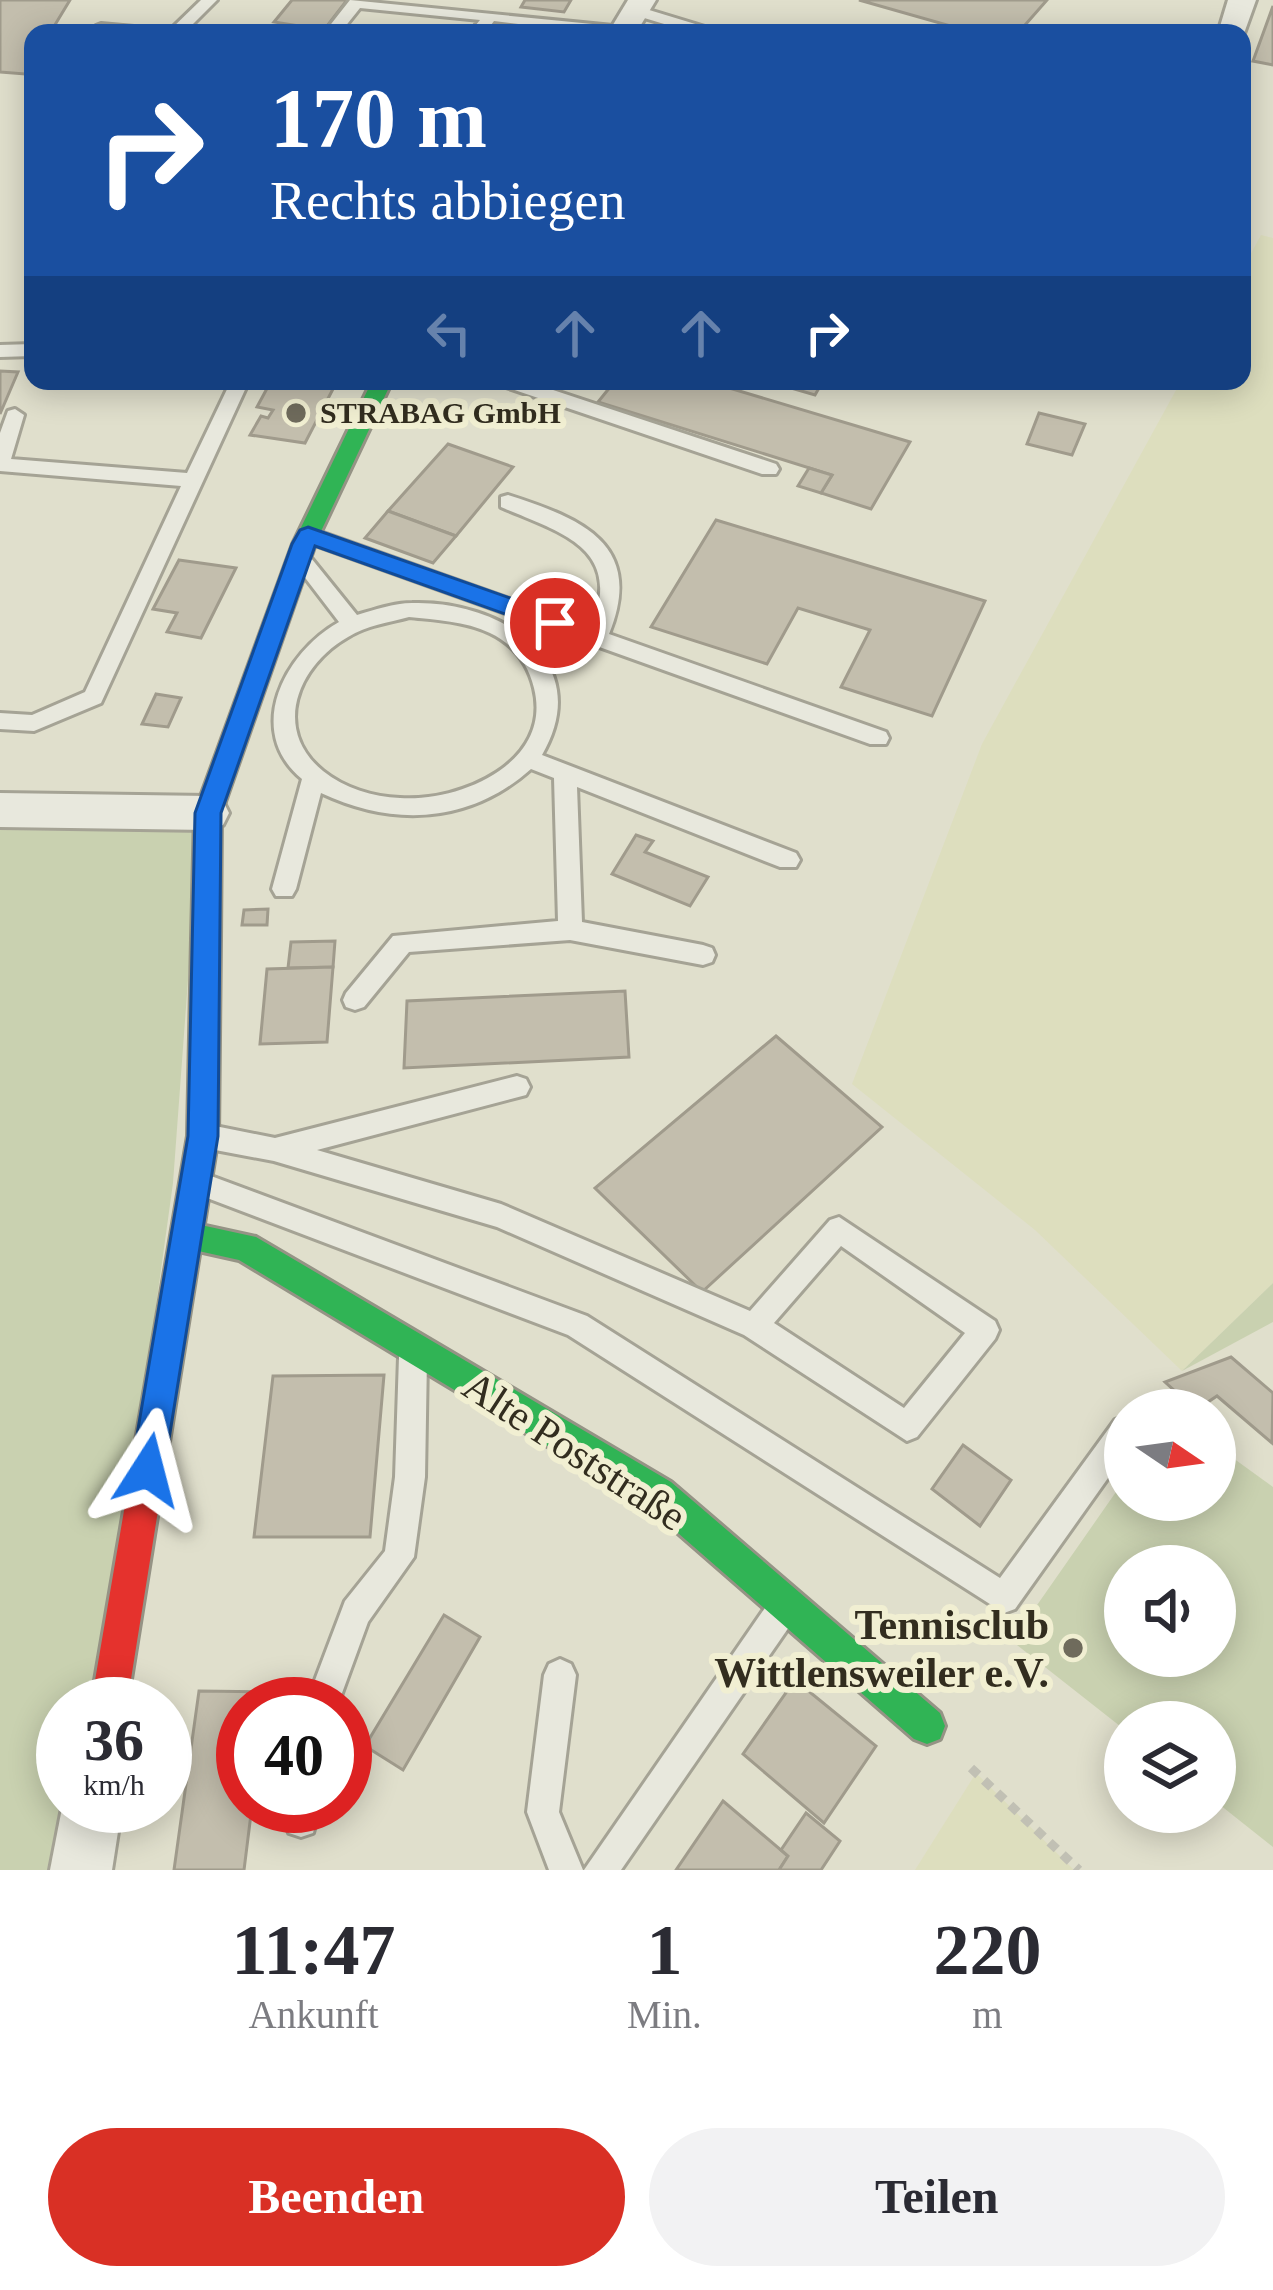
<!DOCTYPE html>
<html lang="de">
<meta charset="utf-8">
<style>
body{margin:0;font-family:"Times New Roman",serif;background:#f2f2f3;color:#2b2b33;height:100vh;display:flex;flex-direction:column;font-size:45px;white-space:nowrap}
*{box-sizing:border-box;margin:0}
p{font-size:39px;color:#7c7c81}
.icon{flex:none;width:66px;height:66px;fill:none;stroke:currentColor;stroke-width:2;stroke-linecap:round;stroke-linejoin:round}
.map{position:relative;height:1870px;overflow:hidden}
.details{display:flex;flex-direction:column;background:#fff;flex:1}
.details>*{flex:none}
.banner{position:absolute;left:24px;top:24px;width:1227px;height:366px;border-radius:24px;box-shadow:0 6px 30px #0003;background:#1a4fa0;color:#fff;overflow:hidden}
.needle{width:78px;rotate:103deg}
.buttons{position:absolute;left:1104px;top:1389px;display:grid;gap:24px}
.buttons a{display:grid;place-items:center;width:132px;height:132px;border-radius:50%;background:#fff;box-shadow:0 6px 30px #0003;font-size:60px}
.speed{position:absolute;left:36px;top:1677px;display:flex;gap:24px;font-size:60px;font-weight:700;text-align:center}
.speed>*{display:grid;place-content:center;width:156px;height:156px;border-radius:50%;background:#fff;box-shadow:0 6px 30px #0003;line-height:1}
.speed small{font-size:30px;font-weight:400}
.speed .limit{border:18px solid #d22;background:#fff;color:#111}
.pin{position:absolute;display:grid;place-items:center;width:102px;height:102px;color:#fff;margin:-51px;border:6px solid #fff;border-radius:50%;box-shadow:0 3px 12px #0007}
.me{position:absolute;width:132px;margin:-66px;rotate:9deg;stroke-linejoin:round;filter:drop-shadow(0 0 9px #0008)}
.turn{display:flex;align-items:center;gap:42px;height:252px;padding:0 48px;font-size:54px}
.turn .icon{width:156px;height:156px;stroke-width:2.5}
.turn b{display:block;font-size:84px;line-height:102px}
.lanes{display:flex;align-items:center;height:114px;padding:0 48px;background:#0003;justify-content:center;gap:60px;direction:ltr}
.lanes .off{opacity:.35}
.eta{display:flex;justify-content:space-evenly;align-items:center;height:204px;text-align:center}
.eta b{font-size:72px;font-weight:600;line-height:84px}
.action{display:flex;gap:24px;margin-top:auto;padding:24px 48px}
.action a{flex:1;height:138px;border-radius:72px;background:#d93025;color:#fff;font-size:48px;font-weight:600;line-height:138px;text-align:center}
.action a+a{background:#f2f2f3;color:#2b2b33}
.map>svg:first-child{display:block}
</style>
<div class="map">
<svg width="1273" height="1870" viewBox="0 0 1273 1870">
<rect width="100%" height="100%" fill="#e0dfcc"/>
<g fill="#dddebe">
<polygon points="1261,235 1273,238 1273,1283 1182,1371 1035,1230 852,1084 982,744 1181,381 1242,381 1242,270"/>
<polygon points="976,1773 1074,1870 915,1870"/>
</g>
<g fill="#c9d1b0" fill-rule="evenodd">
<polygon points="0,830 199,831 173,1183 101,1704 63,1704 63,1806 78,1870 0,1870"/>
<polygon points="1273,1283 1273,1322 1182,1371"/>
<path d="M1215,1445L1273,1487V1847L1215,1801V1722H1125V1730L1012,1641L1125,1479V1500H1215ZM1125,1566H1215V1656H1125Z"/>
</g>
<g fill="#c3bead" stroke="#a09b8c" stroke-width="3">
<polygon points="0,0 70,0 50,33 33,33 33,61 25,74 0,72"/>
<polygon points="292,0 347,0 324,30 274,22"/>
<polygon points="525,0 571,0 564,12 521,7"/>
<polygon points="859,0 1047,0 1018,33 975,33"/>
<polygon points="1273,6 1273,65 1253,61"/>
<polygon points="0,371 18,372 0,414"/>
<polygon points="271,381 334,387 305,443 250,435 261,416 268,418 273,410 257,407"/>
<polygon points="615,381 706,381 910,442 871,509 821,493 832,475 598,402"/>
<polygon points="767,381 823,381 815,395"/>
<polygon points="1039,413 1085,424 1072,455 1027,444"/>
<polygon points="448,444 513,467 456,536 388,511"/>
<polygon points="809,468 832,475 821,493 798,486"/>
<polygon points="388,511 456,536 433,563 365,538"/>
<polygon points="716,520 985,601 932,716 841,687 870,630 798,608 767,664 651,627"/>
<polygon points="179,560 236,568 201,638 167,632 177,613 153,609"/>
<polygon points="156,694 181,698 168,727 142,724"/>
<polygon points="636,835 653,841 645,852 708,877 690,906 612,874"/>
<polygon points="268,909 267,925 242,925 244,910"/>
<polygon points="335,941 333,967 288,968 291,942"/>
<polygon points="333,967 327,1042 260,1044 267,969"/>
<polygon points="625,991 629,1057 404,1068 407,1001"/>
<polygon points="776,1036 882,1127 702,1292 595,1188"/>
<polygon points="1231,1357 1273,1393 1272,1443 1217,1396 1196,1410 1165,1382"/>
<polygon points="384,1375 370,1537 254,1537 273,1376"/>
<polygon points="963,1445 1011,1480 980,1526 932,1489"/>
<polygon points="444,1615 480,1637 403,1770 365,1746"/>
<polygon points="795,1680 876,1746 824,1823 743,1754"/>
<polygon points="199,1691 266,1692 265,1704 243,1704 243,1806 252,1806 244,1870 174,1870"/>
<polygon points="723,1801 788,1856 779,1870 676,1870"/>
<polygon points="806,1813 840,1841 821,1870 779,1870 788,1856 781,1850"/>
</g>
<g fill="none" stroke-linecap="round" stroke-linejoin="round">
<g stroke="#a5a395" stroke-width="6">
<g id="lane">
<polygon points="201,0 217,0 184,33 167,33"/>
<polygon points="350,0 623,27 631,32 593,33 494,21 485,33 469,33 480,20 360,8 340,33 324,33"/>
<polygon points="636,6 715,30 718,33 694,33 631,14 628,11"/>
<polygon points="101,24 145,28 153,33 96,32 96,26"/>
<polygon points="1207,27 1218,33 1200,33"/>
<polygon points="33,344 33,356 0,357 0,345"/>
<polygon points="231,381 249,381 101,703 34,731 0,729 0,713 32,715 85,692 181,486 0,471 0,433 8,411 15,409 24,415 11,459 187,473"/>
<polygon points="498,381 526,381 776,464 779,469 776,474 762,474 500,385"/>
<path d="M508,495C583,519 645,545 609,634L886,732L889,738L886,744H870L301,540L298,535L301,530H315L591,628C624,548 562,533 501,507V497Z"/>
<path d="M300,551L307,553L357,615C374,610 394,603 412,603C499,600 597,660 542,755L796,853L800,860L796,867H780L577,787L582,922L703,945L712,948L715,955L712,962L703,965L570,940L409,952L364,1007L355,1010L346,1007L343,1000L346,993L393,936L558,921L554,778L531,769C469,824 393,827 321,793L296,889L292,896H276L272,889L302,779C244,731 284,653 339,622L290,558ZM409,617C436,620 465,621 490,633C513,644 528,663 534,688C553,763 460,802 400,798C373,797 344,788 323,771C272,730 297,666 348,637C367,625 388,623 409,617Z"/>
<path d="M517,1076L526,1079L530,1087L526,1095L317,1150L501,1204L750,1311L830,1220L839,1217L995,1321L999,1330L995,1339L917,1437L907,1441L744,1335L497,1227L274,1161L210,1149L201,1145L197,1137L201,1129L210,1125L275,1138ZM841,1246L965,1333L904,1408L774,1323Z"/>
<polygon points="203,1173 587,1316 1000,1578 1115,1420 1125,1416 1125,1454 1015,1609 1004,1613 568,1335 194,1193 190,1185 194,1177"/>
<polygon points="413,1344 423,1347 427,1357 425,1477 414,1557 368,1622 338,1704 306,1704 345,1601 385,1551 395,1477 399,1357 403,1347"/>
<polygon points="778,1601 789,1605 793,1616 789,1627 621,1870 584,1870 767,1605"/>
<polygon points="560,1659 571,1664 576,1675 559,1812 583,1870 549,1870 527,1812 544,1675 549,1664"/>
<polygon points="288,1806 320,1806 313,1833 301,1837 289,1833 285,1821"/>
</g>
</g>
<g stroke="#a5a395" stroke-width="6">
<g id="street">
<polygon points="628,0 656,0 636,33 608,33"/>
<polygon points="1228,0 1256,0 1242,39 1242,33 1218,33"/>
<polygon points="0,793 208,796 223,801 229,813 223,825 208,830 0,827"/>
<polygon points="63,1803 122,1806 112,1870 50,1870"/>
</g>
</g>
<g stroke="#959385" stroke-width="6">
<g id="fast">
<polygon points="372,381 392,381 315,544 221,813 220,939 216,947 196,947 192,939 195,813 293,544"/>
<polygon points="187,1222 256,1237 671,1482 940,1713 945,1726 940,1739 927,1744 914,1739 647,1506 239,1260 176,1246 172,1236 176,1226"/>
</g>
</g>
<g stroke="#959385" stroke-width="6">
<polygon id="jam" points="206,928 216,931 220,939 218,1136 127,1704 91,1704 188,1136 192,939 196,931"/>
</g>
<polyline stroke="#c1c0b4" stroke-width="9" stroke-dasharray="10 8" stroke-linecap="butt" points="971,1768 1079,1870"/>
<use href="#lane" fill="#e8e8dd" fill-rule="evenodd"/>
<use href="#street" fill="#e8e8dd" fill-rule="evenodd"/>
<use href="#fast" fill="#30b455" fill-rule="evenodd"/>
<use href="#jam" fill="#e5322d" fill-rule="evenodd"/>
</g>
<polygon fill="#1a73e8" stroke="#114b97" stroke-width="3" points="308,527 564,617 567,623 555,632 547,629 315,546 221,813 218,1136 164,1470 159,1482 148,1487 136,1482 131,1470 188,1136 195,813 292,544 300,530"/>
<g fill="#6f6b5c" stroke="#f1efd2" stroke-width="4.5">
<circle cx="296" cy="413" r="12"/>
<circle cx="1073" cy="1648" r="12"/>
</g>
<g text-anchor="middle" stroke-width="12" stroke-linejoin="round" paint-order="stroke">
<g font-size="30" font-weight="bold" fill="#322d1f" stroke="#f1efd2" text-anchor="start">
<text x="320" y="423">STRABAG GmbH</text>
</g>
<g font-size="42" fill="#322d1f" stroke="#f1efd2">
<text transform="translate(575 1450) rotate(33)" y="15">Alte Poststraße</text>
</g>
<g font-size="42" font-weight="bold" fill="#322d1f" stroke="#f1efd2" text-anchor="end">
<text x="1049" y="1639">Tennisclub<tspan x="1049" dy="48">Wittlensweiler e.V.</tspan></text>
</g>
</g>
</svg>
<div class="buttons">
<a><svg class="needle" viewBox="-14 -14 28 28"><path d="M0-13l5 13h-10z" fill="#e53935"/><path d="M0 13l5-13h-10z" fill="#7c7c81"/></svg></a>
<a><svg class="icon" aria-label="sound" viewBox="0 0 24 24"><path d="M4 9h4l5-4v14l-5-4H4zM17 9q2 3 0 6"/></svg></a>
<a><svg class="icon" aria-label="layers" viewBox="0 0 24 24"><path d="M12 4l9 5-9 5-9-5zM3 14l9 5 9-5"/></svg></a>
</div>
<div class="speed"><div>36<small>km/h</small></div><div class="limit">40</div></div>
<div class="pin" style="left:555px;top:623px;background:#d93025"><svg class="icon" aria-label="arrive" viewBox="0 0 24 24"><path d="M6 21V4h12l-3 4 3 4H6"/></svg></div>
<svg class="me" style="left:148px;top:1470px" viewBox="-20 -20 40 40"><path d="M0-17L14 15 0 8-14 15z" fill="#1a73e8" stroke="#fff" stroke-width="4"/></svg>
<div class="banner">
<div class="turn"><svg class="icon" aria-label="right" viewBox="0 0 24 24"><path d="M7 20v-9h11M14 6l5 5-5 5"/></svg><div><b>170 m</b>Rechts abbiegen</div></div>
<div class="lanes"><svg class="icon off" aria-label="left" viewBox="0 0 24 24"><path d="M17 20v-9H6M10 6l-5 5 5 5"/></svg><svg class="icon off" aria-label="ahead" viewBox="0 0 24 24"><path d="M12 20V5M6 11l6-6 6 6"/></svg><svg class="icon off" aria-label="ahead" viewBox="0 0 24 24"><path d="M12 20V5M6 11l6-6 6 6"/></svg><svg class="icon" aria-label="right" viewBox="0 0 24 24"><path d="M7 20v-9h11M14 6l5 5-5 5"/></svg></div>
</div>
</div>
<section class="details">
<div class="eta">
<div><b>11:47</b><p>Ankunft</p></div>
<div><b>1</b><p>Min.</p></div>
<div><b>220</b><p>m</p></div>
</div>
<div class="action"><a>Beenden</a><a>Teilen</a></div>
</section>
